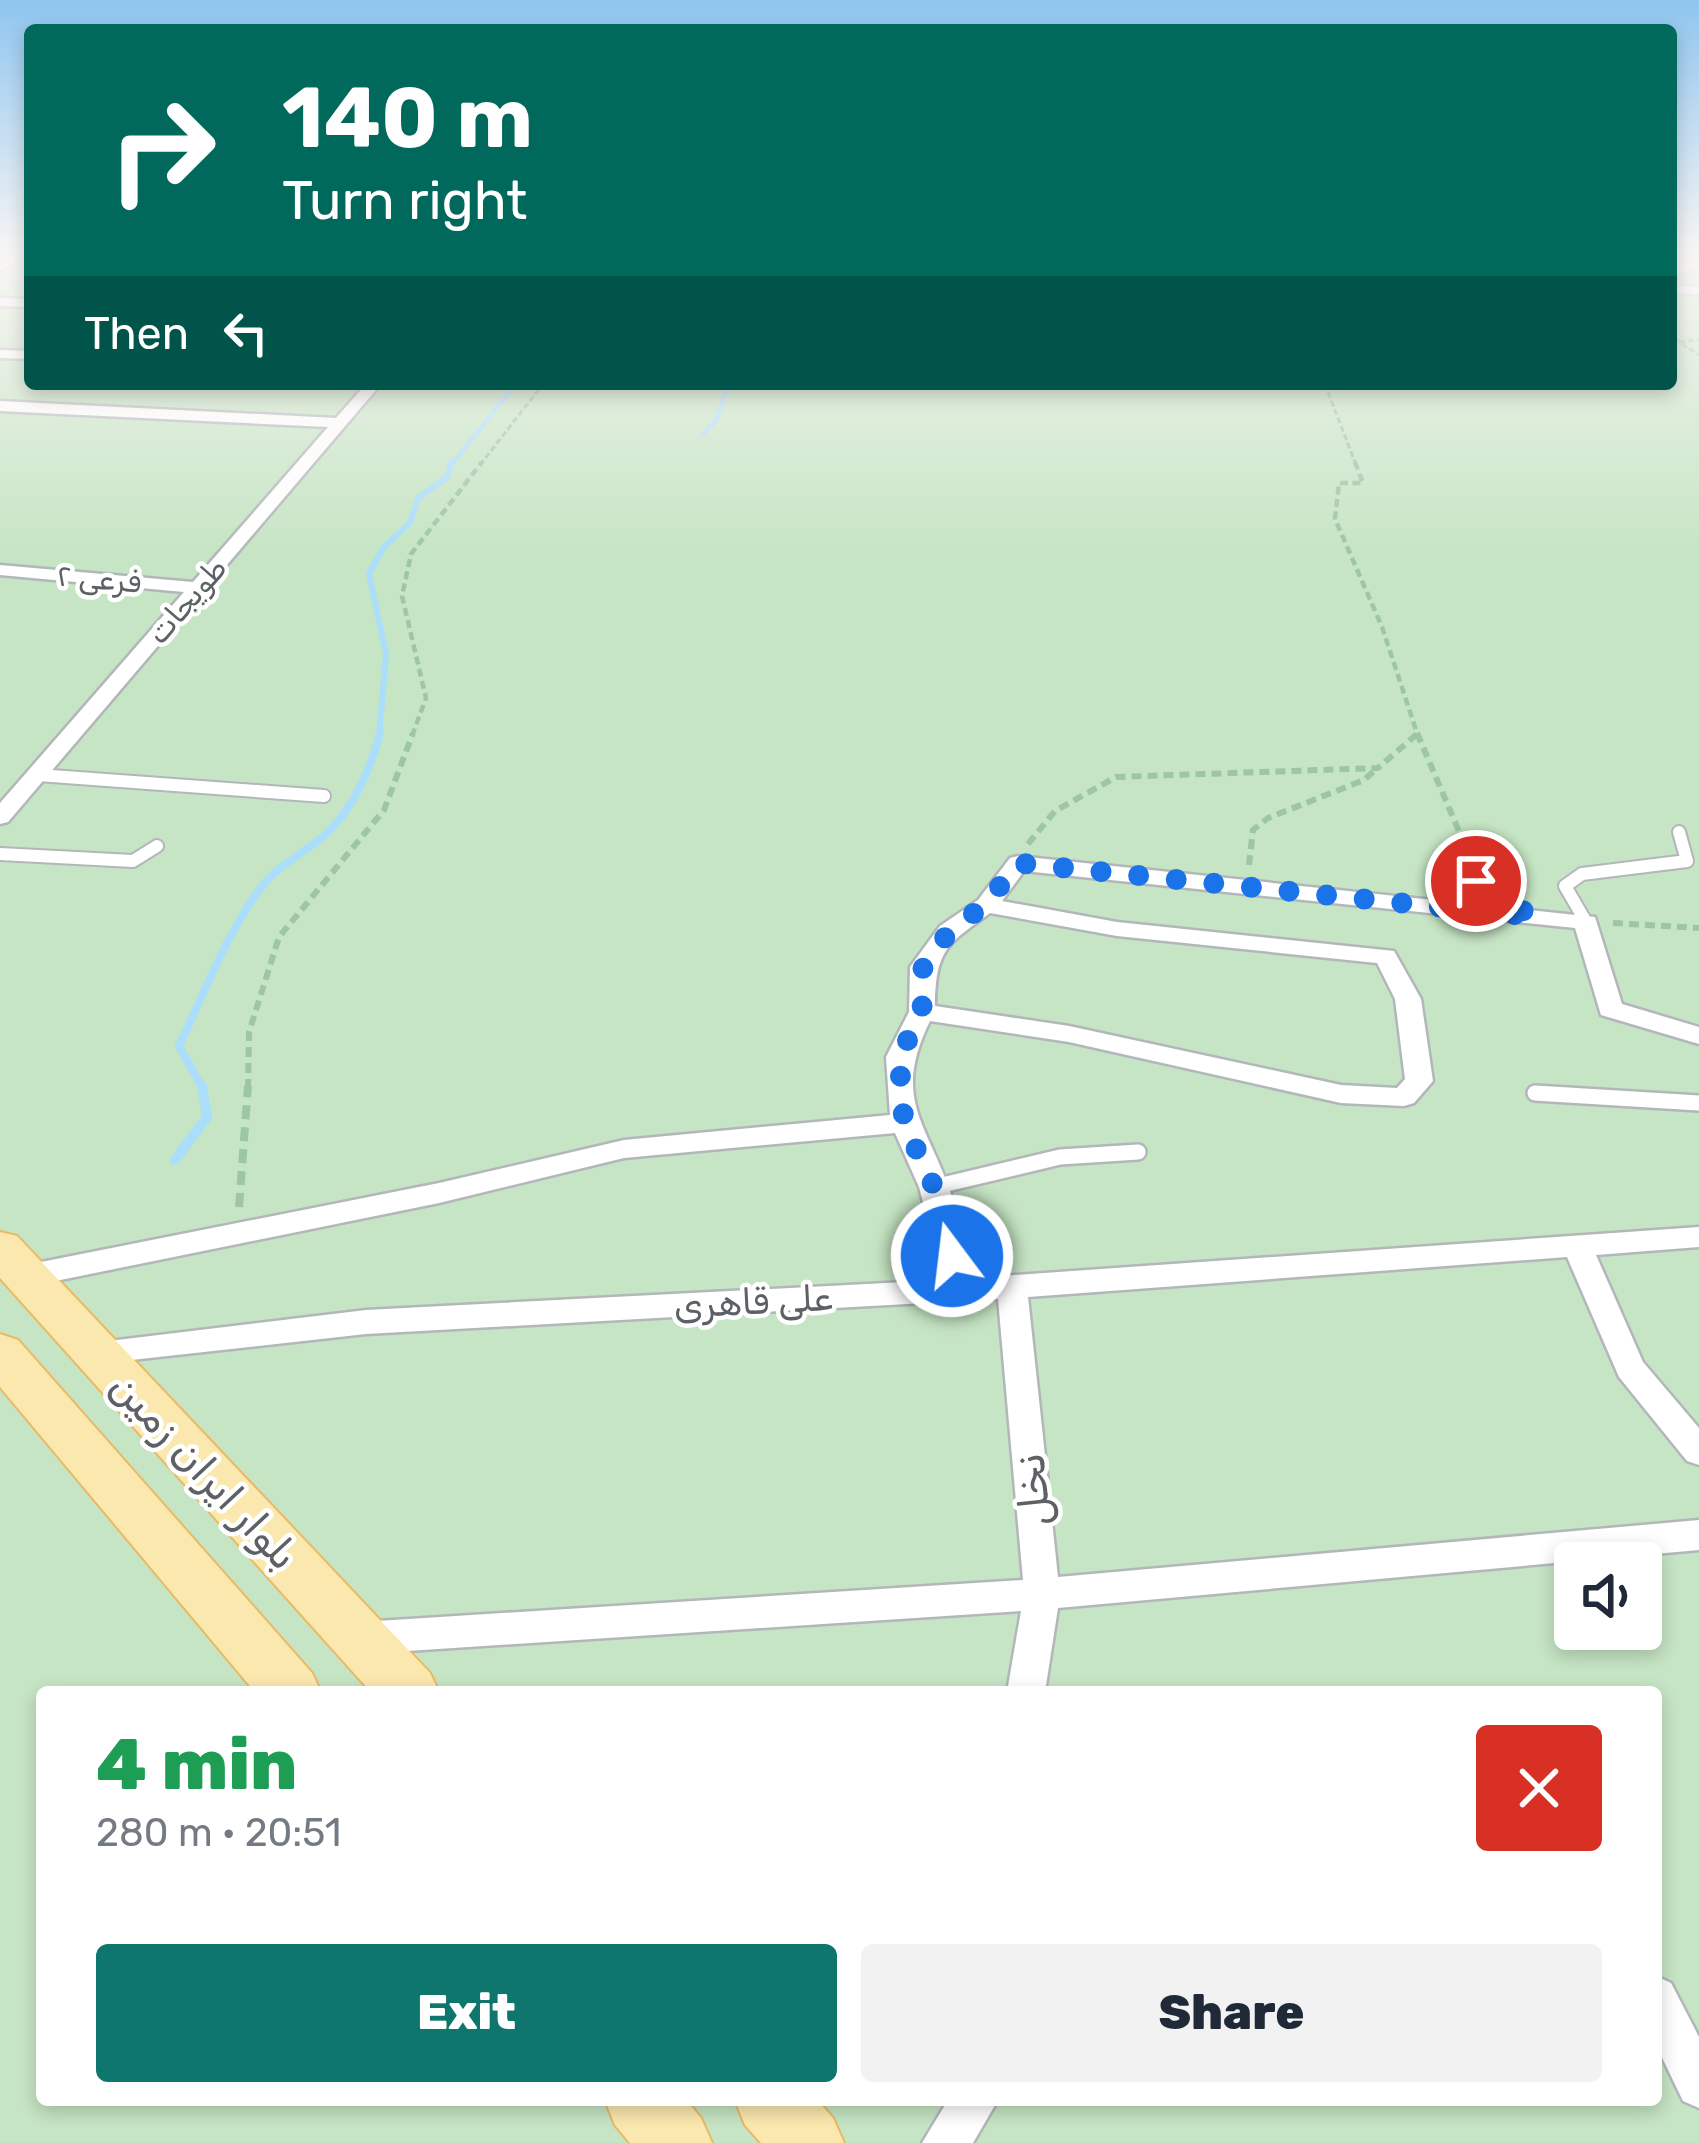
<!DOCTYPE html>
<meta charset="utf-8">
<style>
body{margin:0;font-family:Rubik,Vazirmatn,sans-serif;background:#f2f2f3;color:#1f2937;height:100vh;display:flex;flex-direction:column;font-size:45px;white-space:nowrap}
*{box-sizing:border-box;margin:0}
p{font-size:39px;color:#747a83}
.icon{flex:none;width:66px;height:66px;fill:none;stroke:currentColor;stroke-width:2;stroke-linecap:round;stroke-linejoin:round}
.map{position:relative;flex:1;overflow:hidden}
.drawer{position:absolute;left:36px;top:1686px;width:1626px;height:420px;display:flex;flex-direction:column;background:#fff;border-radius:12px;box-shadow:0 6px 18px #0003}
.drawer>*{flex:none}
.top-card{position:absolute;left:24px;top:24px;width:1653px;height:366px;border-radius:12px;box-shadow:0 6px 18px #0003;background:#00695c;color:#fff;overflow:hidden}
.buttons{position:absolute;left:1554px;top:1542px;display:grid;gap:24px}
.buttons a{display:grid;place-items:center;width:108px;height:108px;border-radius:12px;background:#fff;box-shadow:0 6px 18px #0003;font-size:60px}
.pin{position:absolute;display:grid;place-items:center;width:102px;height:102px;color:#fff;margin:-51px;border:6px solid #fff;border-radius:50%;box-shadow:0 3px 12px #0007}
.me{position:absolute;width:132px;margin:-66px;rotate:345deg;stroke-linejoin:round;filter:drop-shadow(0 0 9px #0008)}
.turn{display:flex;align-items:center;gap:42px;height:252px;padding:0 60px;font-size:54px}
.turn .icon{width:156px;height:156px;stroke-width:2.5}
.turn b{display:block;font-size:84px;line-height:102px}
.then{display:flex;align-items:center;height:114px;padding:0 60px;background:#0003;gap:24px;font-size:45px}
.round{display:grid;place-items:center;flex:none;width:126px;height:126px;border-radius:12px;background:#f2f2f3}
.summary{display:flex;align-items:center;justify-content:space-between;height:204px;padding:0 60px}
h1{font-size:72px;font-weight:800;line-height:90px;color:#1e9e55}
.button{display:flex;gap:24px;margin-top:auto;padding:24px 60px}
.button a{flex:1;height:138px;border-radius:12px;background:#0f766e;color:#fff;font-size:48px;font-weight:800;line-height:138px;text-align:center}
.button a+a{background:#f2f2f3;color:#1f2937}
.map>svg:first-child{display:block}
</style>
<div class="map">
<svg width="1699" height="2143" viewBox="0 0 1699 2143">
<rect width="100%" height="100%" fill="#efece6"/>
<path fill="#c6e5c4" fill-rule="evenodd" d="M0,255H30V384H1671V255H1699V2143H0ZM1575,1563H1641V1629H1575ZM42,1692H1656V2100H42Z"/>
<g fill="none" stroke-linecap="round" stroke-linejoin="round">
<g stroke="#aadefa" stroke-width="4.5">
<polyline points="703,434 716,420 729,384"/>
<polyline points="451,465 516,384"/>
</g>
<polyline stroke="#aadefa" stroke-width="6" points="379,736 386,654 369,574 383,548 410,523 418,498 447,477 451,462"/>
<path stroke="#aadefa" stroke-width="8" d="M203,1089L179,1046C204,994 225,937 259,890C274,869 295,858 315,843C350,817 369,774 380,733"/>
<polyline stroke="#aadefa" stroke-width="10" points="175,1160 207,1117 202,1086"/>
<g stroke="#b3b6ba" stroke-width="10">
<g id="service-far2">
<polyline points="1671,269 1699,266"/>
<polyline points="1671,289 1699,291"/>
</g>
</g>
<g stroke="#b3b6ba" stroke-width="16">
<g id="service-far1">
<polyline points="38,775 324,796"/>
<polyline points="0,854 133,861 157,846"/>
<polyline points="1586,922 1565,886 1582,874 1687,861 1679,832"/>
</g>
</g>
<g stroke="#b3b6ba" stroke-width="20">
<g id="service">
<polyline points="1535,1093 1699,1103"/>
<polyline points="934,1187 1060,1157 1138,1152"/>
</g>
</g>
<g stroke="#b3b6ba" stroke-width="5">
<g id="minor">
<polygon points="10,255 24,255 0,271 0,261"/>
<polygon points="1687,255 1699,255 1699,261"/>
<polygon points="0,298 30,299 30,307 0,306"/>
<polygon points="0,350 30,351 30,359 0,358"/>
<polygon points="366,384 381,384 8,822 0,824 0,803 184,592 0,575 0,565 193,582 328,427 0,411 0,401 336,418"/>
<path d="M1018,856L1595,917L1622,1004L1699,1027V1044L1601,1015L1575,928L1024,871L1002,901L1117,922L1394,951L1421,999L1433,1081L1414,1103L1404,1106L1341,1103L1069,1042L930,1021C893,1096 924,1120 949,1188C959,1217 965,1248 973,1278L1699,1227V1247L1596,1255L1643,1362L1699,1428V1465L1687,1461L1619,1377L1567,1257L1028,1297L1058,1577L1699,1520V1550L1058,1608L1045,1692H1007L1021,1611L362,1654L349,1649L343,1638L349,1627L362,1622L1023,1580L998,1299L366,1334L95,1364L84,1360L79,1352L84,1344L366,1310L943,1280L919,1187L895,1133L624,1158L439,1203L26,1287L15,1284L11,1276L15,1268L26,1265L439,1183L624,1140L890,1115L886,1057L909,1012L910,967L940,926L978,900L1010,858ZM990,913L1117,936L1377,963L1395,999L1405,1079L1397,1088L1341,1085L1069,1026L935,1006C936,950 946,945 990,913Z"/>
<polygon points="1656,1976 1671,1983 1699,2037 1699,2108 1683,2101 1656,2045"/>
<polygon points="948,2100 998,2100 973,2143 922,2143"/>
</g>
</g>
<g stroke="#eab963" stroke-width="4">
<g id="primary">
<polygon points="0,1232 17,1236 430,1673 439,1692 371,1692 0,1278"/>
<polygon points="0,1334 18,1340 312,1673 321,1692 255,1692 0,1387"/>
<polygon points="605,2100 686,2100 701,2118 712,2143 630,2143 615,2125"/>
<polygon points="735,2100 817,2100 833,2118 844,2143 761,2143 745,2125"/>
</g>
</g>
<g stroke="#9dc6a6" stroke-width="3" stroke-dasharray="6 3" stroke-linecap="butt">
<polyline points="1671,330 1679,342 1699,355"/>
<polyline points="1679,342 1699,340"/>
<polyline points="1325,384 1356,465"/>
<polyline points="480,465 543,384"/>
</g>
<g stroke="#9dc6a6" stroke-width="4.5" stroke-dasharray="8 4.5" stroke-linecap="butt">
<polyline points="1355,462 1363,483 1339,483 1335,519 1382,627 1418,736"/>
<polyline points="412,736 426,698 402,596 411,554 482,462"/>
</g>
<g stroke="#9dc6a6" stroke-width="6" stroke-dasharray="10 6" stroke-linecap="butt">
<polyline points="1417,733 1484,890"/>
<polyline points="1028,844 1055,811 1116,777 1378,768 1417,734"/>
<polyline points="1249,865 1253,830 1268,818 1364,780 1375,770"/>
<polyline points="1613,923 1699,928"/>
<polyline points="248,1089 249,1032 279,937 384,810 413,733"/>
</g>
<polyline stroke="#9dc6a6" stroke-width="8" stroke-dasharray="14 8" stroke-linecap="butt" points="239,1207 248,1086"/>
<use href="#service-far2" stroke="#fff" stroke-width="8"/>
<use href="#service-far1" stroke="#fff" stroke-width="12"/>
<use href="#service" stroke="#fff" stroke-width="15"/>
<use href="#minor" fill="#fff" fill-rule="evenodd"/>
<use href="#primary" fill="#fbe8af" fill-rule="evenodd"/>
</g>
<linearGradient id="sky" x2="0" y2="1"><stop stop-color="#8fc5ef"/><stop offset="0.46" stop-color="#f8f6f4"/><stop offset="1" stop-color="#f8f6f4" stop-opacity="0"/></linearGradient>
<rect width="1699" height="555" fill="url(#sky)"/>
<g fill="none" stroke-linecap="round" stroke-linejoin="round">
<polyline stroke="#1a73e8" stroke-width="21" stroke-dasharray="0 37.8" points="952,1256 934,1187 904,1123 899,1057 922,1012 923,967 949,932 986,904 1018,863 1537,917 1488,895 1476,881"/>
</g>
<g text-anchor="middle" stroke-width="9" stroke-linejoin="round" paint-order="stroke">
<g font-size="30" fill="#5d6165" stroke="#fff">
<text transform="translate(99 579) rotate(5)" y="10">فرعی ۲</text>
<text transform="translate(187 601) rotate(-49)" y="10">طویجات</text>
</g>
<g font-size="36" fill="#5d6165" stroke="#fff">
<text transform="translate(753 1301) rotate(-3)" y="13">علی قاهری</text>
</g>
<g font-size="42" fill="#5d6165" stroke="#fff">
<text transform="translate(205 1470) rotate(47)" y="15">بلوار ایران زمین</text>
<text transform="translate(1032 1490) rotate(-96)" y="15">نخل</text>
</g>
</g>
</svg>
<div class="buttons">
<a><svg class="icon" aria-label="sound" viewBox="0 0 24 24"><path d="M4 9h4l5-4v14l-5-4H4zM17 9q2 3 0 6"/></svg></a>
</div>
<div class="pin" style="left:1476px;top:881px;background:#d93025"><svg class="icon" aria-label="arrive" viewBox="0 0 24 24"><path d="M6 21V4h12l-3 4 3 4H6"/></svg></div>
<svg class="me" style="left:952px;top:1256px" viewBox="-20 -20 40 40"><circle r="17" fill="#1a73e8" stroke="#fff" stroke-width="3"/><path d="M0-11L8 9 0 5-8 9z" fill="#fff"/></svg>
<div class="top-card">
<div class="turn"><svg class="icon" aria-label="right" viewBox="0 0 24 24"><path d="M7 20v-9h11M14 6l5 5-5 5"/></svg><div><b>140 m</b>Turn right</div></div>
<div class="then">Then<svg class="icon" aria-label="left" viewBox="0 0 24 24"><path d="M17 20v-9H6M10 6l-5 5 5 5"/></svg></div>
</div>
<section class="drawer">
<div class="summary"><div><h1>4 min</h1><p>280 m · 20:51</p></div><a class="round" style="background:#d93025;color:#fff"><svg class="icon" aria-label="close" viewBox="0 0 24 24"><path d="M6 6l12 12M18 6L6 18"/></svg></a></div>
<div class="button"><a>Exit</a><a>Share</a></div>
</section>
</div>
